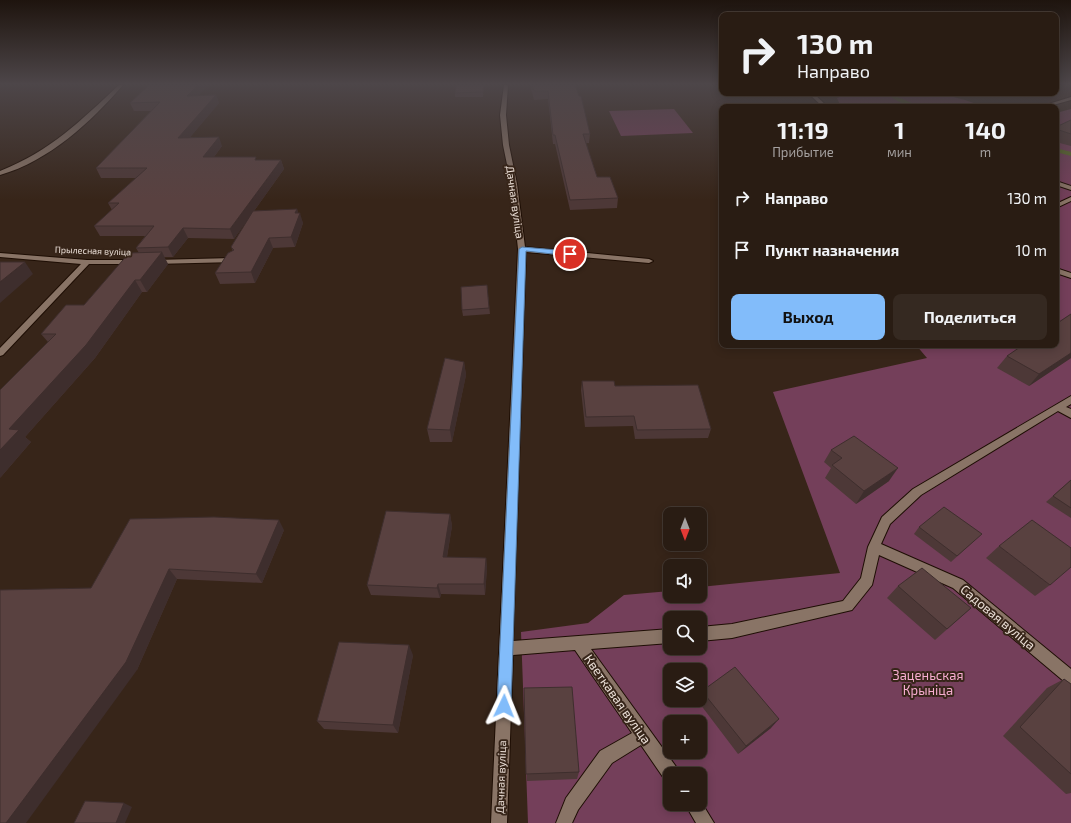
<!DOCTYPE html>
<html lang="ru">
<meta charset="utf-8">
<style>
body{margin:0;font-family:"Exo 2",sans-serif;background:#352921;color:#f1f3f6;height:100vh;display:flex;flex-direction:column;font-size:15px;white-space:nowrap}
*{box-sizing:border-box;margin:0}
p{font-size:13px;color:#a5a1a0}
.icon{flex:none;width:22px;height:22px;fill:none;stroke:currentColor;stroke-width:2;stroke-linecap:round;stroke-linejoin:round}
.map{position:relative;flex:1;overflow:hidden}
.sheet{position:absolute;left:719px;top:104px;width:340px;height:244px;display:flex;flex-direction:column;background:#291c13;border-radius:8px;box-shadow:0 2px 10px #0003,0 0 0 1px #453a33}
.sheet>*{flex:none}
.top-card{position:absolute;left:719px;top:12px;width:340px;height:84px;border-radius:8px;box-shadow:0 2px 10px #0003,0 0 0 1px #453a33;background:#291c13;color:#f1f3f6;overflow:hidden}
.needle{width:26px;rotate:180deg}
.controls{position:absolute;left:663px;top:507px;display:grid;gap:8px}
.controls a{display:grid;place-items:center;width:44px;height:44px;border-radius:8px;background:#291c13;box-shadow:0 2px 10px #0003,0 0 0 1px #453a33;font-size:20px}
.pin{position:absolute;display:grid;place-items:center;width:34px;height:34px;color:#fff;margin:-17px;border:2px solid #fff;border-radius:50%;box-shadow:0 1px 4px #0007}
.me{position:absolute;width:44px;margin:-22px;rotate:2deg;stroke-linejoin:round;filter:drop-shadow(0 0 3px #0008)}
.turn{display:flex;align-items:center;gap:14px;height:84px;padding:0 12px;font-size:18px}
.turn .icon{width:52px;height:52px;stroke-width:2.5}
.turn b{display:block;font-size:28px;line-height:34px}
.eta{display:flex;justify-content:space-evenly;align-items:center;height:68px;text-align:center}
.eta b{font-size:24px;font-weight:700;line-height:28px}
.button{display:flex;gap:8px;margin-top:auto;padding:8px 12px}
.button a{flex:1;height:46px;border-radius:8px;background:#82bcfa;color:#111;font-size:16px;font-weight:700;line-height:46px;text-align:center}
.button a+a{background:#352921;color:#f1f3f6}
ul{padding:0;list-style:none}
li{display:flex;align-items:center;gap:12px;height:52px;padding:0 12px}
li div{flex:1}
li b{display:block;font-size:15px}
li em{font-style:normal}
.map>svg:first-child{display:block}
</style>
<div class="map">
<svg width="1071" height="823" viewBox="0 0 1071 823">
<rect width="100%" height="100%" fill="#372519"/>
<g fill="#743f5a" fill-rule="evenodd">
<polygon points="850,93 938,93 965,100 985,107 841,107 837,98"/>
<polygon points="674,109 693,133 621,136 609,111"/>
<path d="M1071,109V823H528L521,632L588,623L624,595L670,591V596H700V587L840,573L773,392L927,358L916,345H1056V113ZM670,618H700V648H670ZM670,670H700V700H670ZM670,722H700V752H670ZM670,774H700V804H670Z"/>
</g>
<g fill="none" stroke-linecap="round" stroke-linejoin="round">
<g fill="#5b6b29" fill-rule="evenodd">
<path d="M886,93C889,93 917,105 920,107C908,107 895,101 886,93Z"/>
<polygon points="1056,148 1071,152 1071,156 1056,152"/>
</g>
<g stroke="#1e0e04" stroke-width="2">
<g id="minor">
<path d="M119,85H123C91,122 49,161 0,175V171C52,150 79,122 119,85Z"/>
<polygon points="504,85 508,85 506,115 509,145 517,184 525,247 649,259 653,261 649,263 526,252 513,641 670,629 670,643 591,649 677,768 679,774 670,774 670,782 665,780 641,745 612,763 578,810 572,823 556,823 566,798 600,751 632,733 575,650 513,655 507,823 491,823 518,249 511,184 503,145 500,115"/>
<polygon points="808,93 813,93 828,107 823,107"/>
<polygon points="1071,97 1071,100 1046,107 1039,107"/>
<polygon points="1056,181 1071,186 1071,190 1056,185"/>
<polygon points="1071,197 1071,201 1056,208 1056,204"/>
<polygon points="0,253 87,260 134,260 138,262 134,264 89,264 3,355 0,356 0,348 81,264 0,257"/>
<polygon points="233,258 237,260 236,262 154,264 150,262 154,260"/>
<polygon points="1056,268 1071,273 1071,278 1056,273"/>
<polygon points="1071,396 1071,404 1066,407 1071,409 1071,418 1058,411 921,495 890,524 881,544 963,580 1071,669 1071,685 1066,683 953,588 879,555 872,585 852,610 732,638 700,641 700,627 732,624 843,601 861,578 868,547 882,517 913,489"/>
<polygon points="700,800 714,823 696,823 685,804 700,804"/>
</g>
</g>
<use href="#minor" fill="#897466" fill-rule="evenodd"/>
</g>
<g fill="#4d3837">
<polygon points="456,85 484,85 483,97 455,97 455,93"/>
<polygon points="530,85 575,85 590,134 589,143 586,143 597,177 618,198 617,208 570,210 555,144 553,144 548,99 534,100"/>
<polygon points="216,95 219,103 190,137 222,146 214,157 257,160 281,160 284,169 254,211 297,209 298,213 303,223 295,247 273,248 255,283 220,284 215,273 233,251 231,247 252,213 234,239 188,238 173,257 164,257 168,264 147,292 142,292 95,358 25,437 31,442 0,478 48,342 41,334 84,305 139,253 136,248 145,236 100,236 94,226 112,210 108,203 137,178 101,178 96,168 151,111 134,111 130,103 198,96"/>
<polygon points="1071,120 1071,146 1056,142 1056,127"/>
<polygon points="487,285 490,314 463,316 462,310"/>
<polygon points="1071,314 1071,358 1029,386 997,368 1007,356"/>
<polygon points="464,362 466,375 452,442 430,442 427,429"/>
<polygon points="582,381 615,386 711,429 708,438 635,439 633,426 585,427 581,390"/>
<polygon points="831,450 889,481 856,504 825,478 831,468 824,462"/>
<polygon points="1071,480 1071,518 1046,502"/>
<polygon points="450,514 452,526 447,557 486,558 487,568 485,595 441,594 440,598 371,595 367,585"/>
<polygon points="919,527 975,540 951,562 914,534"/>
<polygon points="284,530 262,583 177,579 137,670 91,588"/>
<polygon points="999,546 1050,585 1035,596 986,558"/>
<polygon points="898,586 971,608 935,640 887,598"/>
<polygon points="413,655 398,733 324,729 317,721"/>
<polygon points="1064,679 1071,684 1071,793 1066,794 1003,736 1047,688"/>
<polygon points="524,688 579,772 577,779 527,781"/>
<polygon points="702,691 771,728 738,754 697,700 700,700 700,695"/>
</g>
<g fill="#3e2e2d">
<polygon points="198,85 209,85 190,104 187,96"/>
<polygon points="216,95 219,103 182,147 178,138"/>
<polygon points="219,137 222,146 207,166 203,157"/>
<polygon points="281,160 284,169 234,239 230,229"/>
<polygon points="297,209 299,216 300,213 303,223 295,247 291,237 295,213"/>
<polygon points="183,228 188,238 173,257 168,247"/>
<polygon points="269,238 273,248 255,283 251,272"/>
<polygon points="162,252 168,264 147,292 140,280"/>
<polygon points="25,262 33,274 0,303 0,282"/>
<polygon points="135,280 142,292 95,358 25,437 31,442 0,478 0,450 9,429"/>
<polygon points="1071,353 1071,358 1029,386 1039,374"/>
<polygon points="464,362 466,375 452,442 450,430"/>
<polygon points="898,468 889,481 856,504 864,491"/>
<polygon points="450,514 452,526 445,568 443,557"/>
<polygon points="279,520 284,530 262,583 256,574"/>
<polygon points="486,558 487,568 485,595 484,584"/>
<polygon points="169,569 177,579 137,670 26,823 6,823"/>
<polygon points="438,584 441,594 440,598 437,588"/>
<polygon points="409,645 413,655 398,733 393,725"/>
<polygon points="779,719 771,728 738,754 746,746"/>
<polygon points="124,803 132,807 125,823 116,823"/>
</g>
<g fill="#594140" stroke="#3e2e2d">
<polygon points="149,85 198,85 187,96 216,95 178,138 219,137 203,157 256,157 255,160 281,160 230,229 183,228 168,247 136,248 154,226 94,226 119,203 108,203 147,168 96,168 160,102 130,103"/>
<polygon points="456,85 484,85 483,92 455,93"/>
<polygon points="532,85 575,85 579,96 581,96 590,134 583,134 597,177 610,177 618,198 570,200 555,135 553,135 548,91 534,91"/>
<polygon points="1071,120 1071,134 1056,129 1056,127"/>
<polygon points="297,209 295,213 300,213 291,237 269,238 251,272 215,273 228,253 234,250 231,247 253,211"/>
<polygon points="162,252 140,280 135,280 86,345 9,429 19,430 0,450 0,390 56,334 41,334 66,305 84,305 129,253"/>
<polygon points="0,262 25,262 0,282"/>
<polygon points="487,285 489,308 462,310 461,287"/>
<polygon points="1071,314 1071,353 1039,374 1007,356 1023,345 1056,345 1056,324"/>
<polygon points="445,358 464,362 450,430 427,429"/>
<polygon points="582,381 614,381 615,386 698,385 711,429 637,430 634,416 586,417"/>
<polygon points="854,436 898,468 864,491 832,465 842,458 831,450"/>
<polygon points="1071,480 1071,508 1053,496"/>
<polygon points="944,507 982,534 957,556 919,527"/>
<polygon points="386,511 450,514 443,557 486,558 484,584 438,584 437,588 367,585"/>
<polygon points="214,517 279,520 256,574 169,569 126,662 6,823 0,823 0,590 91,588 130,519"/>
<polygon points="1032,520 1071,548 1071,567 1050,585 999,546"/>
<polygon points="922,568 971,608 947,629 898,586"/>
<polygon points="339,642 409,645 393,725 317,721"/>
<polygon points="735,667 779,719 746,746 702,691"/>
<polygon points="1064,679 1071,684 1071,774 1020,727"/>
<polygon points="572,687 579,772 526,774 524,688"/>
<polygon points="85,801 124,803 116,823 74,823"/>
</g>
<linearGradient id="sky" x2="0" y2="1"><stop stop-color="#1e140e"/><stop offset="0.42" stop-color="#4d4649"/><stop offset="1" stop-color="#4d4649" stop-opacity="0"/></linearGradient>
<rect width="1071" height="200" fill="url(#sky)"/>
<polygon fill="#82bcfa" stroke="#547aa2" points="522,247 570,251 573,254 570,256 526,251 511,706 509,711 504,713 499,711 497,706 519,249"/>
<g text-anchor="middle" stroke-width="4" stroke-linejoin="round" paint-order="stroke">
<g font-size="9" fill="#ebdfd7" stroke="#372519">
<text transform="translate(93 251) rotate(2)" y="3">Прылесная вуліца</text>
</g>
<g font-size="11" fill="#ebdfd7" stroke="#372519">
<text transform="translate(515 202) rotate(82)" y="4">Дачная вуліца</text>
<text transform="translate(501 777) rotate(-88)" y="4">Дачная вуліца</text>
</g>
<g font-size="13" fill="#ebdfd7" stroke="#372519">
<text transform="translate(998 617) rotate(40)" y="5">Садовая вуліца</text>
<text transform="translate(618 699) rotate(55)" y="5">Кветкавая вуліца</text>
</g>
<g font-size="13" fill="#f7add0" stroke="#372519">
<text x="928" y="680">Заценьская<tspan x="928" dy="15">Крыніца</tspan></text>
</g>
</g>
</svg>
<div class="controls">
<a><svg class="needle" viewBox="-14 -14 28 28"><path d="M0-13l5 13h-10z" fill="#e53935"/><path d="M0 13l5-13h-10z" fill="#a5a1a0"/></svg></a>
<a><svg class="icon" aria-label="sound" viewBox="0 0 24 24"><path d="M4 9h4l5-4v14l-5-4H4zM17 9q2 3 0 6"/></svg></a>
<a><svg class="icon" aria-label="search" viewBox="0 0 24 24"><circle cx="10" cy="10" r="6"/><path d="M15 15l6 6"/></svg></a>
<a><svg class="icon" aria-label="layers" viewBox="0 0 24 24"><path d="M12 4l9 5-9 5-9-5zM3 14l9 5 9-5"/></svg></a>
<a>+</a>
<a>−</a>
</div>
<div class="pin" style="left:570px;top:254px;background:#d93025"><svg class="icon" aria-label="arrive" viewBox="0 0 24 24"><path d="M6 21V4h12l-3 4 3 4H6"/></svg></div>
<svg class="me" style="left:504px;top:706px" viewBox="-20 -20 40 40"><path d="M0-17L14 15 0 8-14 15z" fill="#82bcfa" stroke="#fff" stroke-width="4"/></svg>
<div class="top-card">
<div class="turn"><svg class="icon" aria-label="right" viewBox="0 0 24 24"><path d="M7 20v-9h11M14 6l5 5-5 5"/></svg><div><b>130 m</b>Направо</div></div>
</div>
<section class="sheet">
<div class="eta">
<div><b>11:19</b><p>Прибытие</p></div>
<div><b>1</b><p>мин</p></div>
<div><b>140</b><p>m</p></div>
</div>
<ul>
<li><svg class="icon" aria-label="right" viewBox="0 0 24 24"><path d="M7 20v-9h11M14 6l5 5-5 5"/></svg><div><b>Направо</b></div><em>130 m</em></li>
<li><svg class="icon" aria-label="arrive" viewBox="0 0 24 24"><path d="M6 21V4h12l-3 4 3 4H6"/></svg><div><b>Пункт назначения</b></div><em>10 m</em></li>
</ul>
<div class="button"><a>Выход</a><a>Поделиться</a></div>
</section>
</div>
